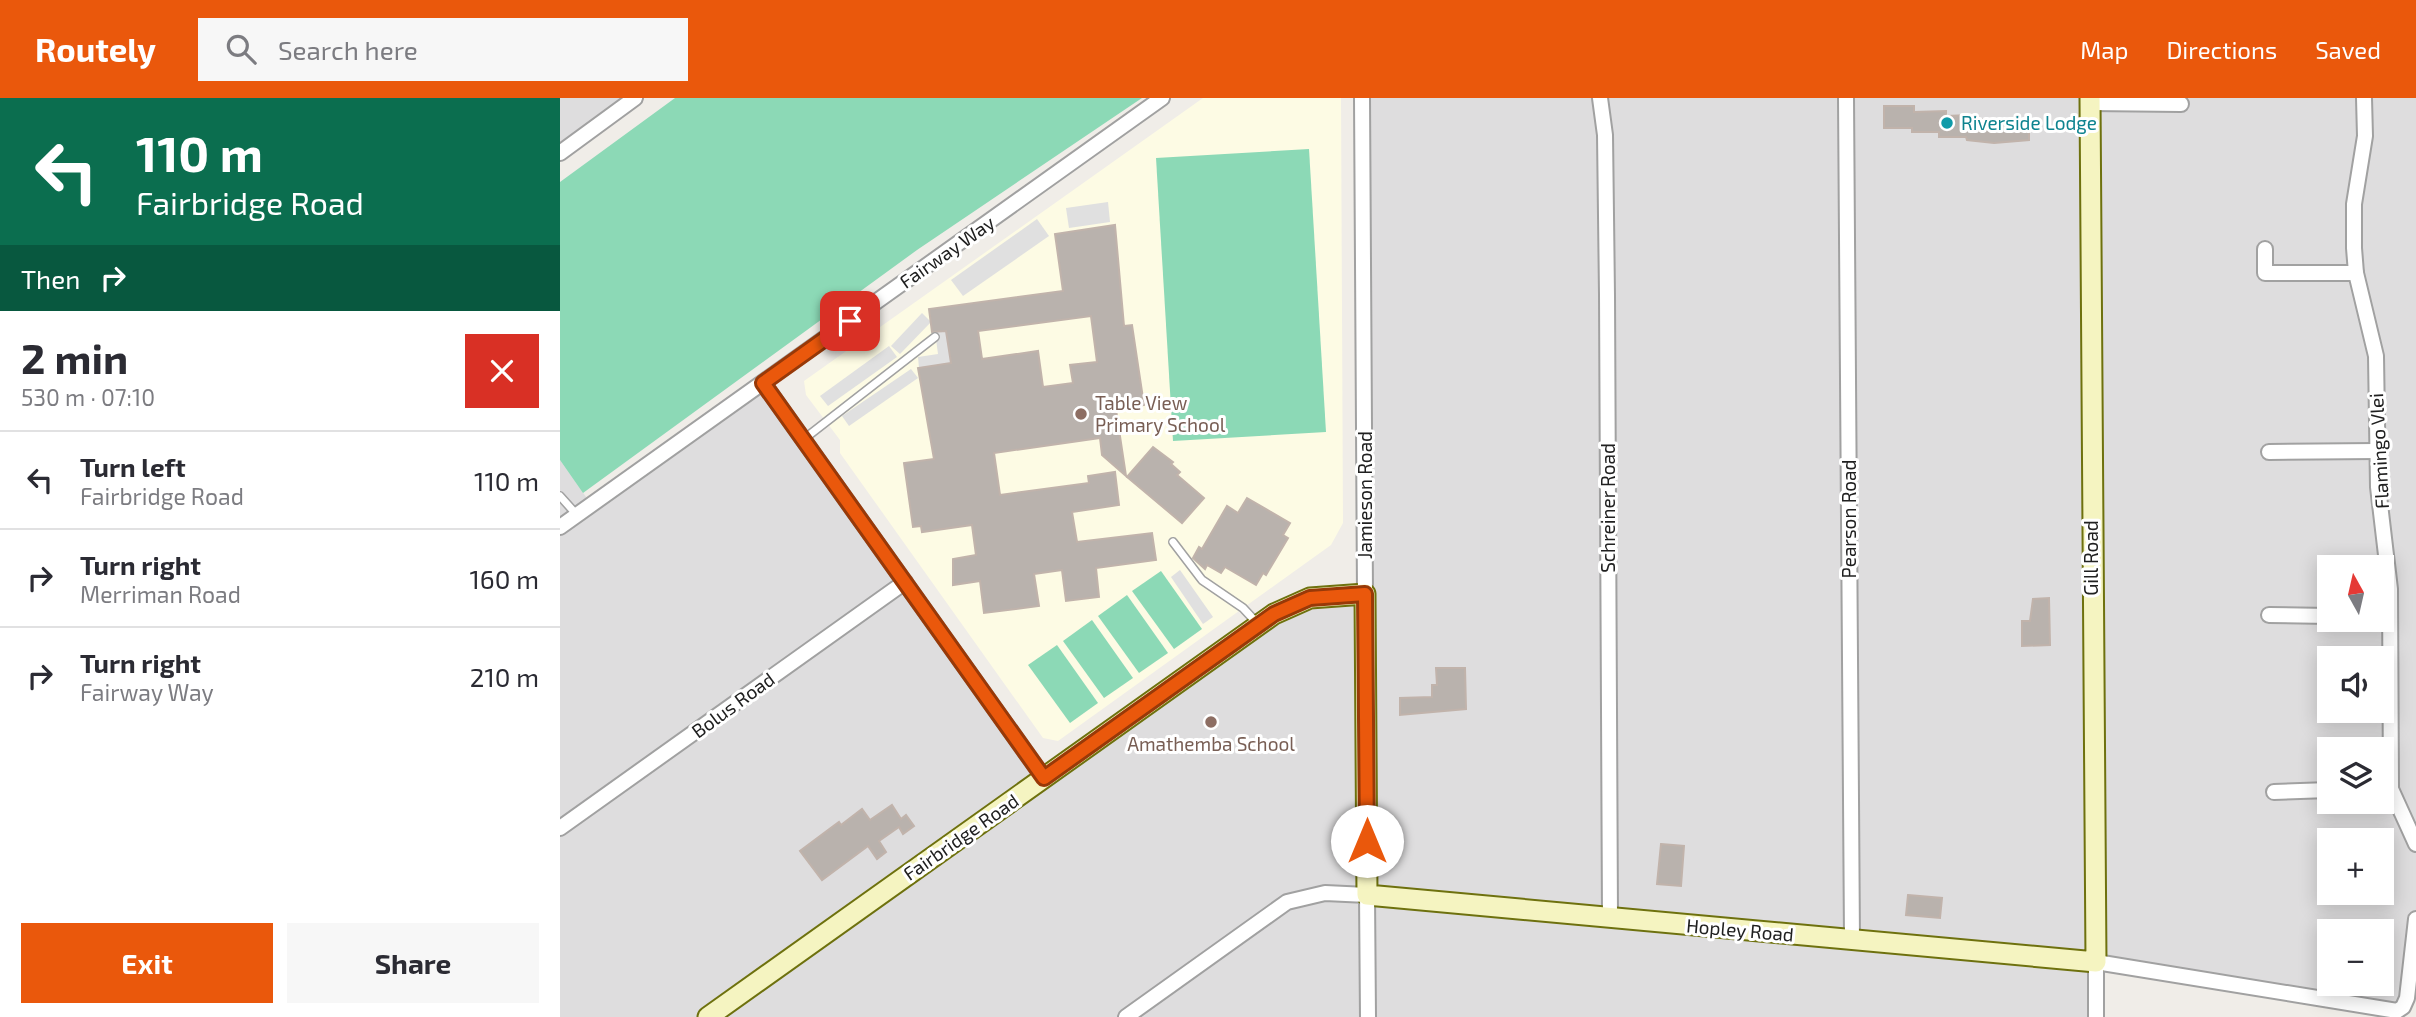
<!DOCTYPE html>
<meta charset="utf-8">
<style>
body{margin:0;font-family:"Exo 2",sans-serif;background:#f7f7f7;color:#2b2b33;height:100vh;display:flex;flex-direction:column;font-size:26px;white-space:nowrap}
*{box-sizing:border-box;margin:0}
p{font-size:23px;color:#7c7c81}
.icon{flex:none;width:38px;height:38px;fill:none;stroke:currentColor;stroke-width:2;stroke-linecap:round;stroke-linejoin:round}
.map{position:relative;flex:1;overflow:hidden}
.details{display:flex;flex-direction:column;background:#fff;width:560px}
.details>*{flex:none}
.guide{background:#0b6e4f;color:#fff;overflow:hidden}
.needle{width:46px;rotate:352deg}
.tools{position:absolute;left:1757px;top:457px;display:grid;gap:14px}
.tools a{display:grid;place-items:center;width:77px;height:77px;border-radius:0px;background:#fff;box-shadow:0 4px 18px #0003;font-size:35px}
.pin{position:absolute;display:grid;place-items:center;width:60px;height:60px;color:#fff;margin:-30px;border-radius:14px;box-shadow:0 4px 10px #0006}
.me{position:absolute;width:77px;margin:-38px;rotate:0deg;stroke-linejoin:round;filter:drop-shadow(0 0 5px #0008)}
.turn{display:flex;align-items:center;gap:24px;height:147px;padding:0 21px;font-size:32px}
.turn .icon{width:91px;height:91px;stroke-width:2.5}
.turn b{display:block;font-size:49px;line-height:60px}
.then{display:flex;align-items:center;height:66px;padding:0 21px;background:#0003;gap:14px;font-size:26px}
.round{display:grid;place-items:center;flex:none;width:74px;height:74px;border-radius:0px;background:#f7f7f7}
.headline{display:flex;align-items:center;justify-content:space-between;height:119px;padding:0 21px}
h1{font-size:42px;font-weight:700;line-height:52px}
.button{display:flex;gap:14px;margin-top:auto;padding:14px 21px}
.button a{flex:1;height:80px;border-radius:0px;background:#ea580c;color:#fff;font-size:28px;font-weight:700;line-height:80px;text-align:center}
.button a+a{background:#f7f7f7;color:#2b2b33}
ul{padding:0;list-style:none}
li{display:flex;align-items:center;gap:21px;height:98px;padding:0 21px;border-top:2px solid #e1e1e2}
li div{flex:1}
li b{display:block;font-size:26px}
li em{font-style:normal}
header{display:flex;align-items:center;gap:42px;box-sizing:border-box;height:98px;padding:0 35px;background:#ea580c;color:#fff}
header strong{font-size:33px}
nav{display:flex;gap:38px;margin-inline-start:auto;font-size:24px}
.search{width:490px;height:63px;background:#f7f7f7;display:flex;align-items:center;gap:18px;box-sizing:border-box;padding:0 24px;border-radius:0px;color:#7c7c81;font-size:26px}
main{display:flex;flex:1;min-height:0}
.map>svg:first-child{display:block}
</style>
<header>
<strong>Routely</strong>
<div class="search"><svg class="icon" aria-label="search" viewBox="0 0 24 24"><circle cx="10" cy="10" r="6"/><path d="M15 15l6 6"/></svg>Search here</div>
<nav><a>Map</a><a>Directions</a><a>Saved</a></nav>
</header>
<main>
<section class="details">
<div class="guide">
<div class="turn"><svg class="icon" aria-label="left" viewBox="0 0 24 24"><path d="M17 20v-9H6M10 6l-5 5 5 5"/></svg><div><b>110 m</b>Fairbridge Road</div></div>
<div class="then">Then<svg class="icon" aria-label="right" viewBox="0 0 24 24"><path d="M7 20v-9h11M14 6l5 5-5 5"/></svg></div>
</div>
<div class="headline"><div><h1>2 min</h1><p>530 m · 07:10</p></div><a class="round" style="background:#d93025;color:#fff"><svg class="icon" aria-label="close" viewBox="0 0 24 24"><path d="M6 6l12 12M18 6L6 18"/></svg></a></div>
<ul>
<li><svg class="icon" aria-label="left" viewBox="0 0 24 24"><path d="M17 20v-9H6M10 6l-5 5 5 5"/></svg><div><b>Turn left</b><p>Fairbridge Road</p></div><em>110 m</em></li>
<li><svg class="icon" aria-label="right" viewBox="0 0 24 24"><path d="M7 20v-9h11M14 6l5 5-5 5"/></svg><div><b>Turn right</b><p>Merriman Road</p></div><em>160 m</em></li>
<li><svg class="icon" aria-label="right" viewBox="0 0 24 24"><path d="M7 20v-9h11M14 6l5 5-5 5"/></svg><div><b>Turn right</b><p>Fairway Way</p></div><em>210 m</em></li>
</ul>
<div class="button"><a>Exit</a><a>Share</a></div>
</section>
<div class="map">
<svg width="1856" height="919" viewBox="0 0 1856 919">
<rect width="100%" height="100%" fill="#f0ede8"/>
<g fill="#deddde" fill-rule="evenodd">
<polygon points="0,0 75,0 0,55"/>
<path d="M802,0H1856V821L1843,909L1536,864V919H0V362L31,406L203,285L484,680L714,516L805,495ZM1769,469H1822V522H1769ZM1769,560H1822V612H1769ZM1769,651H1822V704H1769ZM1769,742H1822V794H1769ZM1769,833H1822V886H1769Z"/>
</g>
<polygon fill="#fdfbe4" points="643,0 781,0 783,425 771,447 498,643 483,640 280,355 280,342 246,297 244,283"/>
<g fill="#8cd9b6">
<polygon points="115,0 582,0 357,152 23,395 0,362 0,84"/>
<polygon points="749,51 766,334 613,343 596,60"/>
<polygon points="601,473 642,531 614,551 572,493"/>
<polygon points="567,497 608,555 579,575 538,518"/>
<polygon points="532,522 573,580 544,600 503,543"/>
<polygon points="497,547 538,605 510,625 468,567"/>
</g>
<g fill="#e0e0e0">
<polygon points="548,104 550,124 509,130 506,110"/>
<polygon points="477,121 489,138 403,198 391,182"/>
<polygon points="362,215 371,224 340,256 331,248"/>
<polygon points="387,232 393,265 359,270 358,259 378,256 375,234"/>
<polygon points="329,248 337,259 268,308 260,298"/>
<polygon points="351,271 358,280 289,328 282,318"/>
<polygon points="620,472 653,519 643,526 611,479"/>
</g>
<g fill="#b9b2ad" stroke="#c1b3ab" stroke-width="2" fill-rule="evenodd">
<polygon points="1324,8 1354,8 1354,14 1386,13 1386,18 1409,17 1409,22 1440,21 1450,24 1450,27 1469,27 1469,42 1434,45 1407,42 1406,39 1379,39 1379,34 1352,34 1352,30 1324,30"/>
<path d="M555,127L564,228L572,227L584,307L556,312L566,378L542,357L540,340L434,355L440,397L529,385L528,378L555,374L559,407L512,414L517,444L592,435L596,462L536,470L539,499L506,503L502,472L474,476L479,508L424,515L420,483L393,487V461L416,457L412,427L362,434L361,428L353,429L344,365L374,361L358,270L391,265L386,233L372,234L369,211L503,193L495,136ZM531,218L537,264L510,267L513,285L483,289L478,253L422,261L418,233Z"/>
<polygon points="593,349 613,364 611,366 620,374 617,377 644,400 622,425 567,379"/>
<polygon points="687,400 730,425 723,437 728,440 706,477 703,475 696,487 665,469 661,475 647,467 645,471 633,460 639,449 642,451 667,408 678,415"/>
<polygon points="1489,500 1490,547 1462,548 1462,523 1470,523 1473,501"/>
<polygon points="876,570 905,570 906,611 840,617 840,600 872,599 872,587 877,587"/>
<polygon points="332,707 341,721 346,717 354,728 343,736 339,729 319,743 326,754 317,761 308,748 262,782 240,753 272,729 279,724 281,727 302,711 310,722"/>
<polygon points="1101,746 1124,748 1121,788 1097,786"/>
<polygon points="1348,797 1382,800 1380,820 1346,817"/>
</g>
<g fill="none" stroke-linecap="round" stroke-linejoin="round">
<g stroke="#a1a1a1" stroke-width="10">
<g id="lane">
<polyline points="244,341 375,239"/>
<polyline points="0,398 17,417"/>
<polyline points="613,444 642,482 683,510 697,525"/>
</g>
</g>
<g stroke="#a1a1a1" stroke-width="18">
<g id="street">
<polyline points="802,0 805,496"/>
<polyline points="1040,0 1045,37 1047,197 1050,820"/>
<polyline points="1286,0 1292,841"/>
<polyline points="1804,0 1805,38 1794,106 1794,150 1796,175 1816,258 1818,389 1830,491 1831,691 1856,746"/>
<polyline points="1530,5 1621,6"/>
<polyline points="0,55 75,0"/>
<polyline points="1705,151 1705,175 1796,175"/>
<polyline points="203,285 484,680"/>
<polyline points="1709,354 1817,353"/>
<polyline points="0,429 602,0"/>
<polyline points="1709,517 1769,518"/>
<polyline points="1714,694 1769,692"/>
<polyline points="0,730 345,484"/>
<polyline points="566,919 727,804 765,795 807,797 808,919"/>
<polyline points="1536,919 1536,864 1837,913 1843,909 1847,900 1856,821"/>
</g>
</g>
<g stroke="#6e710e" stroke-width="23">
<polyline id="secondary" points="148,919 714,516 750,500 805,496 807,797 1536,864 1530,0"/>
</g>
<use href="#lane" stroke="#fff" stroke-width="7"/>
<use href="#street" stroke="#fff" stroke-width="14"/>
<use href="#secondary" stroke="#f5f4c1" stroke-width="19"/>
</g>
<g fill="none" stroke-linecap="round" stroke-linejoin="round">
<g stroke="#983908" stroke-width="18">
<polyline id="route" points="290,223 203,285 484,680 714,516 750,500 805,496 807,743"/>
</g>
<use href="#route" stroke="#ea580c" stroke-width="12"/>
</g>
<circle fill="#0f9aa8" stroke="#fff" stroke-width="2.5" cx="1387" cy="25" r="7"/>
<g fill="#8d6e63" stroke="#fff" stroke-width="2.5">
<circle cx="521" cy="316" r="7"/>
<circle cx="651" cy="624" r="7"/>
</g>
<g text-anchor="middle" stroke-width="6" stroke-linejoin="round" paint-order="stroke">
<g font-size="19" fill="#0d838f" stroke="#fff" text-anchor="start">
<text x="1401" y="32">Riverside Lodge</text>
</g>
<g font-size="19" fill="#202020" stroke="#fff">
<text transform="translate(387 154) rotate(-35)" y="7">Fairway Way</text>
<text transform="translate(1819 353) rotate(-93)" y="7">Flamingo Vlei</text>
<text transform="translate(805 397) rotate(-90)" y="7">Jamieson Road</text>
<text transform="translate(1048 410) rotate(-90)" y="7">Schreiner Road</text>
<text transform="translate(1289 421) rotate(-90)" y="7">Pearson Road</text>
<text transform="translate(1531 460) rotate(-90)" y="7">Gill Road</text>
<text transform="translate(173 607) rotate(-36)" y="7">Bolus Road</text>
<text transform="translate(401 739) rotate(-35)" y="7">Fairbridge Road</text>
<text transform="translate(1180 832) rotate(5)" y="7">Hopley Road</text>
</g>
<g font-size="19" fill="#785e54" stroke="#fff" text-anchor="start">
<text x="535" y="312">Table View<tspan x="535" dy="22">Primary School</tspan></text>
<text x="651" y="653" text-anchor="middle">Amathemba School</text>
</g>
</g>
</svg>
<div class="tools">
<a><svg class="needle" viewBox="-14 -14 28 28"><path d="M0-13l5 13h-10z" fill="#e53935"/><path d="M0 13l5-13h-10z" fill="#7c7c81"/></svg></a>
<a><svg class="icon" aria-label="sound" viewBox="0 0 24 24"><path d="M4 9h4l5-4v14l-5-4H4zM17 9q2 3 0 6"/></svg></a>
<a><svg class="icon" aria-label="layers" viewBox="0 0 24 24"><path d="M12 4l9 5-9 5-9-5zM3 14l9 5 9-5"/></svg></a>
<a>+</a>
<a>−</a>
</div>
<div class="pin" style="left:290px;top:223px;background:#d93025"><svg class="icon" aria-label="arrive" viewBox="0 0 24 24"><path d="M6 21V4h12l-3 4 3 4H6"/></svg></div>
<svg class="me" style="left:807px;top:743px" viewBox="-20 -20 40 40"><circle r="19" fill="#fff"/><path d="M0-13L10 11 0 6-10 11z" fill="#ea580c"/></svg>
</div>
</main>
